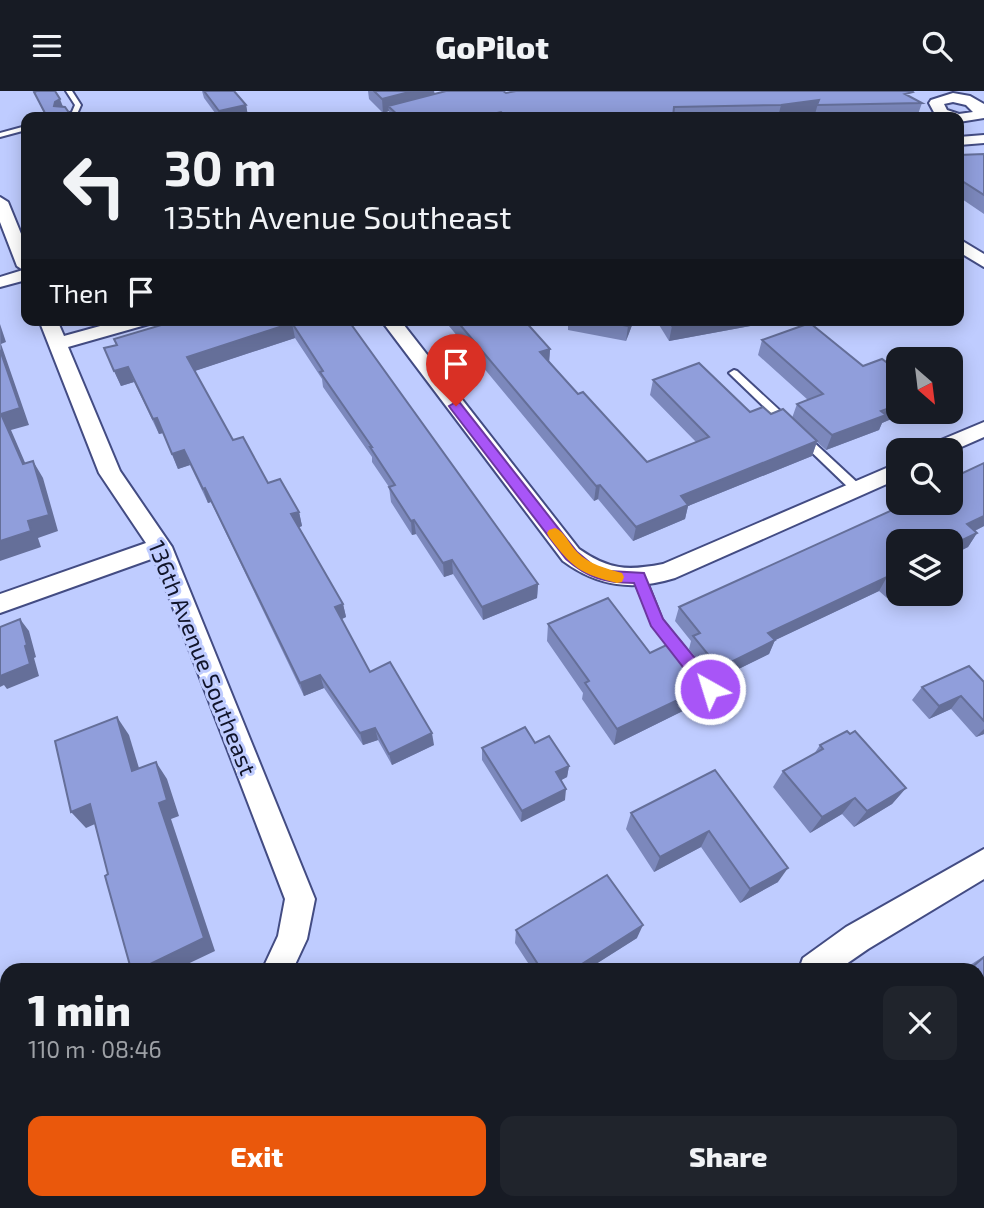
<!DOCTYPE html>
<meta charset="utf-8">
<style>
body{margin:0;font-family:"Exo 2",sans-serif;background:#20242c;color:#f1f3f6;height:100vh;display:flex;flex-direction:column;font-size:26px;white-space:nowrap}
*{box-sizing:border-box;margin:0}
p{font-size:23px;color:#9ea1a6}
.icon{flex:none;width:38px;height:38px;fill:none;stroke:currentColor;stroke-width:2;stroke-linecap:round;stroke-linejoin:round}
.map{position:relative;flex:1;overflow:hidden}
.drawer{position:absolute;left:0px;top:872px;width:985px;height:247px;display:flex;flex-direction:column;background:#171b24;border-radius:21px 21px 0 0;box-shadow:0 4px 18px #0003}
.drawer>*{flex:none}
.hud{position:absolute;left:21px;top:21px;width:943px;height:214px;border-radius:14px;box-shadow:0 4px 18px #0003;background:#171b24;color:#f1f3f6;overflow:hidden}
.needle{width:46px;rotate:152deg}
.fabs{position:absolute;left:886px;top:256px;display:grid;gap:14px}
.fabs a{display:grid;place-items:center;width:77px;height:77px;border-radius:14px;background:#171b24;box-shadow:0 4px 18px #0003;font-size:35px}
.pin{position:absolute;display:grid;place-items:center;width:60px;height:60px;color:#fff;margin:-72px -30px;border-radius:50% 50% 50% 0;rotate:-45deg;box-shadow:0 0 7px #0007}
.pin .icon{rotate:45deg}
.me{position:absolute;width:77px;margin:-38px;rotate:321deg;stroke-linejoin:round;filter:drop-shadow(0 0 5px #0008)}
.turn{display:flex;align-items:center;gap:24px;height:147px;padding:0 28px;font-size:32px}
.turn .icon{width:91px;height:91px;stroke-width:2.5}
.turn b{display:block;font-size:49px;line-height:60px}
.then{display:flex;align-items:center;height:66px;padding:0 28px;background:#0003;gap:14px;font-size:26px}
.round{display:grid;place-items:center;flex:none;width:74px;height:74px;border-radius:14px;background:#20242c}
.overview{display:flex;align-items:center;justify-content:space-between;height:119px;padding:0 28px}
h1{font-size:42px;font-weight:800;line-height:52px}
.button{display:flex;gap:14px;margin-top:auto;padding:14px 28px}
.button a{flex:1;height:80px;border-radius:14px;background:#ea580c;color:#fff;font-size:28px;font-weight:800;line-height:80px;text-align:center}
.button a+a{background:#20242c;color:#f1f3f6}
header{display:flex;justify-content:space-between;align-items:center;height:91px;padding:0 28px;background:#171b24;font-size:32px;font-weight:800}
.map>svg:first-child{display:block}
</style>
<header><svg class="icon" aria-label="menu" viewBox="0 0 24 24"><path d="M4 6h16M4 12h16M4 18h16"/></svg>GoPilot<svg class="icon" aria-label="search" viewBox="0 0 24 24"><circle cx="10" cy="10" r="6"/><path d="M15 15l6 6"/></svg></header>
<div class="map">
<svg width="984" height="1117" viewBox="0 0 984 1117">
<rect width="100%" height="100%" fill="#bfccff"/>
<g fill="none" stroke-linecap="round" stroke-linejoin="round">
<g stroke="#434c83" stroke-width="4">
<g id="lane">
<polygon points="66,0 72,0 81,14 77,23 71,26 61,26 72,21 75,14"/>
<polygon points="406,19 410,21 408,22 391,26 378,26"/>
<polygon points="26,35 26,39 0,46 0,42"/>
<polygon points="734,279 737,280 790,329 790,333 782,333 731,284 729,282"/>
<polygon points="804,345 808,346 861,395 862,398 861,401 853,401 800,350 799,348"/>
<polygon points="639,482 645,486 662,529 685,558 687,562 685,566 677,566 653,534 633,486"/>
<path d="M693,571L697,572L714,594L716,598L714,602C703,605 695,588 689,580L687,576L689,572Z"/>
</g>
</g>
<g stroke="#434c83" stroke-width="4">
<g id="street">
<path d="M953,2L970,5L984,13V27L959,31V26L936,25L929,12L931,9ZM953,11L966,14L973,21L959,23L947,19L944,13Z"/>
<polygon points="984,44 984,52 959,54 959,46"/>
<polygon points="0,106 8,111 26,155 26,189 0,196 0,186 23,179 17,175 0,131"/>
<polygon points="959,148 984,163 984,176 959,161"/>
<polygon points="39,229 57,229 64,245 122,229 152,229 149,233 68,256 120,380 172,456 315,808 307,848 293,878 265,878 264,875 278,845 285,808 154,467 0,522 0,503 146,452 99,382"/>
<path d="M381,229H400L579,458C609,479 627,480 663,473L898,372V388L675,487C634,500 598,496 563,470Z"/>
<polygon points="984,331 984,346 950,361 950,359 926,359 929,354"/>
<polygon points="984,758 984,788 868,858 839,878 799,878 803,867 846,836"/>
<polygon points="483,1111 524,1111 521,1117 480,1117"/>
</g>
</g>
<use href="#lane" fill="#fff" fill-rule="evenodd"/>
<use href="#street" fill="#fff" fill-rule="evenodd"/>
</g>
<g fill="#7c88bc">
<polygon points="202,0 234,0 246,14 248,25 218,26 204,7"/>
<polygon points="368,0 434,0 435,3 442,1 441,0 503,0 506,2 911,6 922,12 917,26 814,26 815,23 793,26 390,26 389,20 383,22 369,8"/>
<polygon points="34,1 63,15 72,26 46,26"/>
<polygon points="984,63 984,123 959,106 959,64"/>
<polygon points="348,229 538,493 537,507 483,529 453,483 444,486 416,443 412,444 391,411 389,396 372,371 372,366 323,296 322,288 295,247 194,280 233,349 268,392 299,421 302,435 299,436 343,513 346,526 341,528 370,581 434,654 392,674 378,649 363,654 324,597 304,605 211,411 208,412 190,374 178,378 163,342 159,343 134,291 121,295 104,257 116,254 114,248"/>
<polygon points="444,229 524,229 550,258 549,270 578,303 647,371 696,351 650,304 653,289 750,321 792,327 797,313 808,309 758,264 762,249 898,320 910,320 882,332 879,339 826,359 817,351 812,365 688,415 685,428 633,450 598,408 594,410"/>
<polygon points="568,229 634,229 626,250 568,239"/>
<polygon points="656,229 783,229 669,250"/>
<polygon points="984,372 984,435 975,440 977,442 968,456 950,465 950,450 898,450 898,502 887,507 879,500 775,549 769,563 714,590 689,558 691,550 675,530 679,516 910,411 950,411 950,388"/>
<polygon points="548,533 650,562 704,580 701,591 705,596 699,612 614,654 582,608 583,602 547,550"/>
<polygon points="984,591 984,643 976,646 951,618 929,628 912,609 922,596"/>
<polygon points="535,652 569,675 567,686 561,689 565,709 521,731 482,669 482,657"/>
<polygon points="820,654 906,697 892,713 854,736 842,723 810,742 773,696 783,680 814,663"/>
<polygon points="715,679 778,791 740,812 701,756 654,781 626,738 631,722"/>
<polygon points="516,839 637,847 588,878 532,878 515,852"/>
<polygon points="984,865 984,986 978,878 964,878"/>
<polygon points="793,1111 882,1111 886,1117 797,1117"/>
</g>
<g fill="#656f99">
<polygon points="413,0 434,0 435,9 388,15 389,20 383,22 382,8"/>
<polygon points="60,8 65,21 54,15 55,11"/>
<polygon points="819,9 815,23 793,26 778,26 781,14"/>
<polygon points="246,14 248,25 220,26 219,20"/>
<polygon points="501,21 501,26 479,26"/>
<polygon points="630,229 634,229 626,250 628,235"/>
<polygon points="705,229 783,229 669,250 672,235"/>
<polygon points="292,232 295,247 192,281 187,266"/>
<polygon points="0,233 6,251 1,253 29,334 11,339 33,390 23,373 1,323"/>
<polygon points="550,258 549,273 540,261"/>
<polygon points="128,276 134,291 121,295 114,280"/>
<polygon points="898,314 898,320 910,320 882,332 879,339 826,359 832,344"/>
<polygon points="157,327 163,342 159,343 153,328"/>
<polygon points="817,350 812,365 688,415 685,428 633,450 636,436 681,405"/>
<polygon points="184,359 190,374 178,378 172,363"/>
<polygon points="33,370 43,387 58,440 38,447 41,456 0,470 0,450 28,430"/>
<polygon points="600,394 598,408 594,410 596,395"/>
<polygon points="205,397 211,411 208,412 203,398"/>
<polygon points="299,421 302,435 295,438 291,423"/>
<polygon points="984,425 984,435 958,448 967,433"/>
<polygon points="414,429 416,443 412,444 411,430"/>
<polygon points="977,442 968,456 950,465 950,455"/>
<polygon points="452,469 453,483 444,486 443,472"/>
<polygon points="887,486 879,500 763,555 768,542"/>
<polygon points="898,492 898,502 887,507 895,493"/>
<polygon points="538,493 537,507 483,529 482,516"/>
<polygon points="343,513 346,526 338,530 335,516"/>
<polygon points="20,528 29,540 36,566 34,567 39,585 7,598 4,594 0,596 0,585 25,555"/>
<polygon points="775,549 769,563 714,590 719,577"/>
<polygon points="704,580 699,597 696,585"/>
<polygon points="320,584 324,597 304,605 300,592"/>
<polygon points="705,596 699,612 614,654 617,638"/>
<polygon points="961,605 951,618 929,628 939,615"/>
<polygon points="117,626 129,644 145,697 132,680"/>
<polygon points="375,637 378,649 363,654 360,642"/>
<polygon points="984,638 984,643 976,646"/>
<polygon points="432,642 434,654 392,674 389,663"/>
<polygon points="156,671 167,688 179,725 171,728 215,860 177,878 140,878 159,712"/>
<polygon points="569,675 567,686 554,693 556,681"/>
<polygon points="906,697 892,713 854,736 867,720"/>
<polygon points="566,698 565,709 521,731 522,720"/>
<polygon points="855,707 842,723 810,742 822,726"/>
<polygon points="90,713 104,729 86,737 71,721"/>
<polygon points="709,740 701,756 654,781 660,766"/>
<polygon points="788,777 778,791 740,812 750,798"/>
<polygon points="643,834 637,847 588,878 574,878"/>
<polygon points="89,1111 106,1111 107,1117 89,1117"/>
<polygon points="292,1111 305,1111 296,1117 282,1117"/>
</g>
<g fill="#909edb" stroke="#656f99" stroke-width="2">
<polygon points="37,0 55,0 60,8 55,11 54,15 65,16 72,26 47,26 34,1"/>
<polygon points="204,0 234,0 246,14 219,20"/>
<polygon points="374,0 413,0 382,8"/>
<polygon points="446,0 503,0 506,2 516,0 912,0 913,1 905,3 922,12 817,14 819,9 781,14 674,16 673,26 507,26 501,21 479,26 400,26 388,15"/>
<polygon points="984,63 984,104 959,88 959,64"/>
<polygon points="178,229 348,229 538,493 482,516 452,469 443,472 414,429 411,430 389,396 395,394 370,356 372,356 320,281 323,280 292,232 187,266 233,349 243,346 268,392 280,388 299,421 291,423 343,513 335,516 370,581 390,571 432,642 389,663 375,637 360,642 320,584 300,592 205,397 203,398 184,359 172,363 157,327 153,328 128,276 114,280 104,257 117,254 114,248"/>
<polygon points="456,229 524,229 550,258 540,261 578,303 583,301 647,371 709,346 653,289 699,272 750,321 763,316 771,323 783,318 817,350 681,405 688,414 636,436 600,394 596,395"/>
<polygon points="597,229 630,229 628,235"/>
<polygon points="668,229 705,229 672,235"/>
<polygon points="810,232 863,275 882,268 898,280 898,314 881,320 886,324 832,344 797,313 823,303 762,249"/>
<polygon points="0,259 20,317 1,323 23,373 33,370 49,424 28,430 31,440 0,450"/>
<polygon points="984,372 984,425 967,433 977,442 950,455 950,450 898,450 898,492 895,493 887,486 768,542 775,549 719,577 693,545 700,542 679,516 910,411 950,411 950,388"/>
<polygon points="608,507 650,562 679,548 704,580 696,585 705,596 617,638 585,592 589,590 548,533"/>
<polygon points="20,528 27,554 25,555 30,573 0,585 0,536"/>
<polygon points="969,575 984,591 984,630 961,605 939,615 922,596"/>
<polygon points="117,626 132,680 156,671 167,709 159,712 204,847 140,878 131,878 105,785 108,783 90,713 71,721 55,650"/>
<polygon points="525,636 535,652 549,645 569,675 556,681 566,698 522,720 482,657"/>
<polygon points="847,640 850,643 855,640 906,697 867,720 855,707 822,726 783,680 823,658 820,654"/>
<polygon points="715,679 788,777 750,798 709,740 660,766 631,722"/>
<polygon points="607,784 643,834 574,878 541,878 516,839"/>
<polygon points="984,866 984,986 978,991 978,878 970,878"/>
<polygon points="51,1111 89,1111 89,1117 39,1117"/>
<polygon points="179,1111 292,1111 282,1117 180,1117"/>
<polygon points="809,1111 882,1111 886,1117 813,1117"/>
</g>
<path fill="#a855f7" stroke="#6d37a1" stroke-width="2" d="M456,311L460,312L577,461L594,475L609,480L644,482L663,528L716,593L718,598L716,603H704L651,535L634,492C605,492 588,487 566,468L451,318L449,315Z"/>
<path fill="#f59e0b" d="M555,437C565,441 569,453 577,461C590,474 605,477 622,482L624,486L622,491L617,492C579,482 573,477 549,446L547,442L549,439Z"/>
<g text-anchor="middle" stroke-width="6" stroke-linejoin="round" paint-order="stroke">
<g font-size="23" fill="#11152b" stroke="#bfccff">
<text transform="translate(202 567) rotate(68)" y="8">136th Avenue Southeast</text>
</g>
</g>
</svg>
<div class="fabs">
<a><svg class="needle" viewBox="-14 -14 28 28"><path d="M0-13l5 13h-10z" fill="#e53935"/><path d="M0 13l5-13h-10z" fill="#9ea1a6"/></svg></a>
<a><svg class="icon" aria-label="search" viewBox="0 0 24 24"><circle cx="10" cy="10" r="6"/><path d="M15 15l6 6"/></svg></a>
<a><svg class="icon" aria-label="layers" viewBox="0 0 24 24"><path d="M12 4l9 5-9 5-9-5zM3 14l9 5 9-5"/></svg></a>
</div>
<div class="pin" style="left:456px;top:315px;background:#d93025"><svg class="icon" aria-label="arrive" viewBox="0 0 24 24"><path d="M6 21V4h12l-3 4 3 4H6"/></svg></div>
<svg class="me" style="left:710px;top:598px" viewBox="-20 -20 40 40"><circle r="17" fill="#a855f7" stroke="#fff" stroke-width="3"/><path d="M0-11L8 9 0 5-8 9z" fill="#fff"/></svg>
<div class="hud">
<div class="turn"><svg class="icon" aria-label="left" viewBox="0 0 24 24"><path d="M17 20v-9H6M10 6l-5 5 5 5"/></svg><div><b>30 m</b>135th Avenue Southeast</div></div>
<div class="then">Then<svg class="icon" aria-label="arrive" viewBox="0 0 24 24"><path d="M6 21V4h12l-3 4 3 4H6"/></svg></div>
</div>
<section class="drawer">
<div class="overview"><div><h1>1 min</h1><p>110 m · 08:46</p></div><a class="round"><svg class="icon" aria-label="close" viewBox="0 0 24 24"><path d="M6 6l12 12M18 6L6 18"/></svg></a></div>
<div class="button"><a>Exit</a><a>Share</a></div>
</section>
</div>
